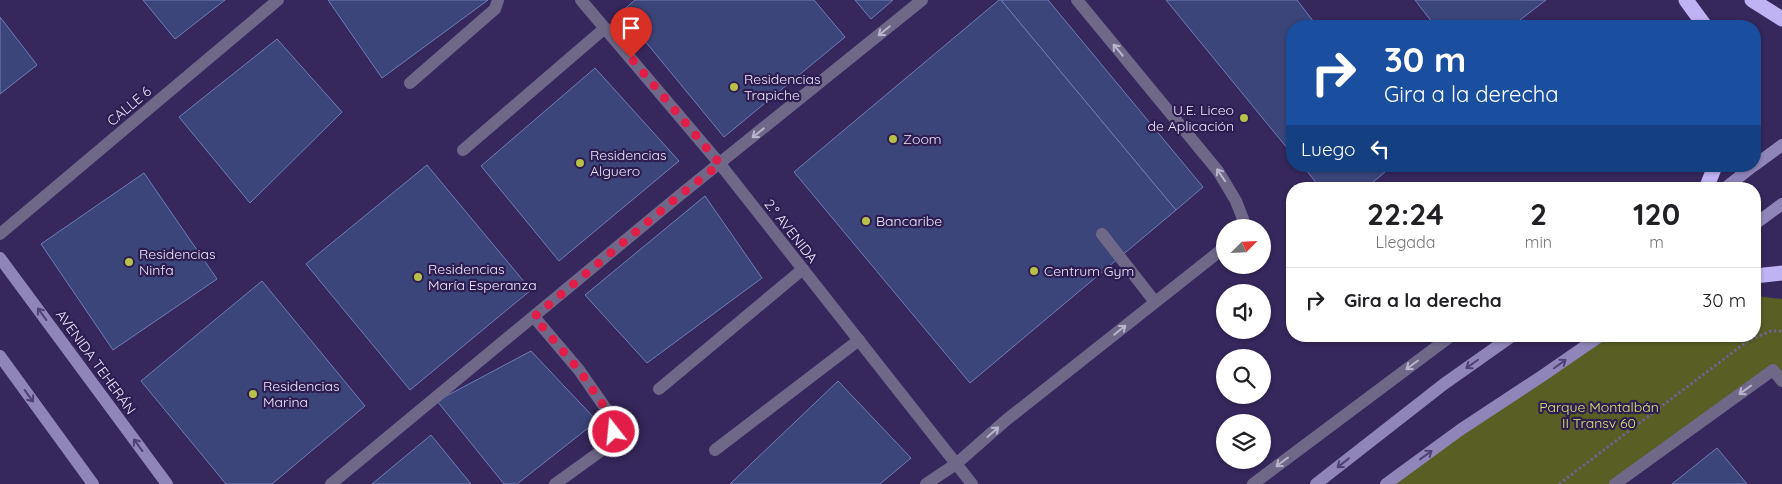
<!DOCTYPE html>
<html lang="es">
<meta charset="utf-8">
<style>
body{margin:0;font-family:Quicksand,sans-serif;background:#f6f6f6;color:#202124;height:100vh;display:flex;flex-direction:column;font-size:19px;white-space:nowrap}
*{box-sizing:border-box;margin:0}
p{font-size:16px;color:#757577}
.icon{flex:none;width:28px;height:28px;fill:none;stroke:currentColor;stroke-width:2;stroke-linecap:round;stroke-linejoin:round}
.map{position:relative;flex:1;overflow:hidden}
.side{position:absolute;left:1286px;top:182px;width:475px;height:160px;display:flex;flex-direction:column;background:#fff;border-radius:20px;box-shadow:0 1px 4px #0004}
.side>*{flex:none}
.banner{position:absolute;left:1286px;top:20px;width:475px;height:152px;border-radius:20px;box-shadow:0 1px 4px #0004;background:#1a4fa0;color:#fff;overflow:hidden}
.needle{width:32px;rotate:66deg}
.buttons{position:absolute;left:1216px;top:219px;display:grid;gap:10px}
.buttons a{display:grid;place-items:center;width:55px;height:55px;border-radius:50%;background:#fff;box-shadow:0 1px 4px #0004;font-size:25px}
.pin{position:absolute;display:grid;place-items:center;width:42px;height:42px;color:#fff;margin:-51px -21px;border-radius:50% 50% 50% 0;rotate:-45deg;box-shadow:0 0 5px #0007}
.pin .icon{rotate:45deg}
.me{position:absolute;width:55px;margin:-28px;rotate:344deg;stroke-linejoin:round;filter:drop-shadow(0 0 4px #0008)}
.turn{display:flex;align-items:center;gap:18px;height:105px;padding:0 15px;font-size:22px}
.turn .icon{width:65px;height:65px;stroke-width:2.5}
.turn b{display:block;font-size:35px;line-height:42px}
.then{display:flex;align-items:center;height:48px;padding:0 15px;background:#0003;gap:10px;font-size:19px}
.eta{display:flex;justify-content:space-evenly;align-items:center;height:85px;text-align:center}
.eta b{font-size:30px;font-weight:700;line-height:35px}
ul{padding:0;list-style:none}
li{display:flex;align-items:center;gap:15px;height:65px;padding:0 15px;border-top:1px solid #e0e0e0}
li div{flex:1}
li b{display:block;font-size:19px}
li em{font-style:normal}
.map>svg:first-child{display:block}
</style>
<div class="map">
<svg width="1782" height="484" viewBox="0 0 1782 484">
<rect width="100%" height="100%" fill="#36275c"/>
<polygon fill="#585e24" points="1755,296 1782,299 1782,381 1773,370 1615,484 1386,484 1600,336 1755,336"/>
<g fill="#3b457a" stroke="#707db7">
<polygon points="143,0 225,0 175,39"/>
<polygon points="328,0 488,0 382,78"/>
<polygon points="635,0 814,0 845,37 724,137 621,12"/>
<polygon points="855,0 893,0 871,19"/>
<polygon points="999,0 1001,0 1176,210 970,383 794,172"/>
<polygon points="1001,0 1048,0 1203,187 1176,210"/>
<polygon points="1166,0 1297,0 1317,26 1292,26 1292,154"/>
<polygon points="1415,0 1546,0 1512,26 1435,26"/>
<polygon points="0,17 37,65 0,94"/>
<polygon points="277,39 342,112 250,203 179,117"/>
<polygon points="595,68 679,161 559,261 481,166"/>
<polygon points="427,165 531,290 410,390 306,264"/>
<polygon points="1303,166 1392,166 1365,189 1321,189"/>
<polygon points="144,173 217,279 113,350 41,244"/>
<polygon points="705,196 762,278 647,363 585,295"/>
<polygon points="262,281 365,406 272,484 226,484 141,381"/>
<polygon points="531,351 597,421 517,484 504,484 437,401"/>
<polygon points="838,381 911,458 880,484 730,484"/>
<polygon points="431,435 471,484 372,484"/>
<polygon points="1717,448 1747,484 1672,484"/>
</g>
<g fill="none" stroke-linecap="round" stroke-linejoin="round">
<polyline stroke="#6f638e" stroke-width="3" stroke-dasharray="2.5 2.5" stroke-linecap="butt" points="1559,484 1749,340 1771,331 1782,331"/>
<polyline stroke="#6f6889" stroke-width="12" points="1102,234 1155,302"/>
<g stroke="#6f6889" stroke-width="12">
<polyline points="581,0 720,164 972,484"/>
<polyline points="1077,0 1218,171 1236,201 1243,219 1239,228"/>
<polyline points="410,83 495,9 498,0"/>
<polyline points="463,150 605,28"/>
<polyline points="0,234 278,0"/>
<polyline points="534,317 579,370 615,422 612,443 555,484"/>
<polyline points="659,389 803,269"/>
<polyline points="715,450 859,340"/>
<polyline points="331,484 680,195 922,0"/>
<polyline points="926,484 956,464 1005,421 1225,247"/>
<polyline points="1253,484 1451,336"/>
<polyline points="1615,484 1773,370 1782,381"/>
</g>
<g stroke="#9085b9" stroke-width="12">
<polyline points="1755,165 1782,145"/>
<polyline points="1724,189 1753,166"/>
<polyline points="1755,224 1782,204"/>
<polyline points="0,258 167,484"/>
<polyline points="0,356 93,484"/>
<polyline points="1316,484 1444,384 1512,336"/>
<polyline points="1386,484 1460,430 1542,376 1600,336"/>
</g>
<g stroke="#c0b3f3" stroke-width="15">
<polyline points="1686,0 1705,26"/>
<polyline points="1752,0 1782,19"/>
<polyline points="1706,189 1715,166"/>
<polyline points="1755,276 1782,273"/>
</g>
</g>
<defs><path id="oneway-shaft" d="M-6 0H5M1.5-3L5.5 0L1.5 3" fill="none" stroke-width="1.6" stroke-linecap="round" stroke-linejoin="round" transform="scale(1.25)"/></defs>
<g stroke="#bab5ce">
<use href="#oneway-shaft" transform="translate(884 31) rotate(141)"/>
<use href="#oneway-shaft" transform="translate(1118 50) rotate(-130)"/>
<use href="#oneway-shaft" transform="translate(758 133) rotate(141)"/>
<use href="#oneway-shaft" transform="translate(1221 175) rotate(-124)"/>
<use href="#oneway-shaft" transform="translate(1120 330) rotate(-39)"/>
<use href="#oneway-shaft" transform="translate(1412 365) rotate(143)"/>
<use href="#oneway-shaft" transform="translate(1745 390) rotate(144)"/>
<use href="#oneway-shaft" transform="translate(993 432) rotate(-41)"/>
<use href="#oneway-shaft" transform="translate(1282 462) rotate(143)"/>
</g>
<g stroke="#504175">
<use href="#oneway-shaft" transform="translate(42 314) rotate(-126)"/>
<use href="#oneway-shaft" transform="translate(1472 364) rotate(145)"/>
<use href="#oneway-shaft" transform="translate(1560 364) rotate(-35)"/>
<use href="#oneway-shaft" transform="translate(29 396) rotate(54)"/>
<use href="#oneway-shaft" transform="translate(138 445) rotate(-126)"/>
<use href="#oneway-shaft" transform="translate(1426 455) rotate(-36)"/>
<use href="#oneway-shaft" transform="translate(1343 463) rotate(142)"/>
</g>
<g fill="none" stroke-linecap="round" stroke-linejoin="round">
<polyline stroke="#e11d48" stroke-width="9" stroke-dasharray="0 16.2" points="614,432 615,422 579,370 534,317 680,195 720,164 631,58"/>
</g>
<g fill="#b7c148" stroke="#2d1d50" stroke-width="2">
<circle cx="734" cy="87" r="5"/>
<circle cx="1244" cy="118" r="5"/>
<circle cx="893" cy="139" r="5"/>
<circle cx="580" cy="163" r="5"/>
<circle cx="866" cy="221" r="5"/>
<circle cx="129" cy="262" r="5"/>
<circle cx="1034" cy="271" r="5"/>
<circle cx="418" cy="277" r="5"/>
<circle cx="253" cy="394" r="5"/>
</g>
<g text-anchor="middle" stroke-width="4.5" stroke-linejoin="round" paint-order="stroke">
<g font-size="14" fill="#ece8fc" stroke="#2d1d50" text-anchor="start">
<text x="744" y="84">Residencias<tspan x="744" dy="16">Trapiche</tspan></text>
<text x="1234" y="115" text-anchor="end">U.E. Liceo<tspan x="1234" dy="16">de Aplicación</tspan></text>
<text x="903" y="144">Zoom</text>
<text x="590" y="160">Residencias<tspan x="590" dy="16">Alguero</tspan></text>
<text x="876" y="226">Bancaribe</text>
<text x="139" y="259">Residencias<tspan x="139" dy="16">Ninfa</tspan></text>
<text x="428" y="274">Residencias<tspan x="428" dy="16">María Esperanza</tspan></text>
<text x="1044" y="276">Centrum Gym</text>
<text x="263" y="391">Residencias<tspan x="263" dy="16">Marina</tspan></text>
</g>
<g font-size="14" fill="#ece8fc" stroke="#2d1d50">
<text transform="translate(129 106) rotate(-40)" y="5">CALLE 6</text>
<text transform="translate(791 231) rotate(52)" y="5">2.° AVENIDA</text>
<text transform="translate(96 362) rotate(54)" y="5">AVENIDA TEHERÁN</text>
</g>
<g font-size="14" fill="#dbe76f" stroke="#2d1d50">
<text x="1599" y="412">Parque Montalbán<tspan x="1599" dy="16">II Transv 60</tspan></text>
</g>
</g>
</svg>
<div class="buttons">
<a><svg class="needle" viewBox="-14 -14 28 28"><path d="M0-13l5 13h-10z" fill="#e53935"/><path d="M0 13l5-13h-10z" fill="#757577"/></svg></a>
<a><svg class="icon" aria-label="sound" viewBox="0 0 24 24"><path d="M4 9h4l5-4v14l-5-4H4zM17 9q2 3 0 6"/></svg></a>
<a><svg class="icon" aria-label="search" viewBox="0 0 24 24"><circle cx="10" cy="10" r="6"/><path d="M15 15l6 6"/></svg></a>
<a><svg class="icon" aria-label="layers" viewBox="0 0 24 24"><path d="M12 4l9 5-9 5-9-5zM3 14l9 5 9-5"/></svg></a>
</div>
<div class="pin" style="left:631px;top:58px;background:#d93025"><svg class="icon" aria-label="arrive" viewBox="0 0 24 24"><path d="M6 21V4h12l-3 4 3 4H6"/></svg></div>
<svg class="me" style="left:614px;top:432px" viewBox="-20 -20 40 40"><circle r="17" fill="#e11d48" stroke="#fff" stroke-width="3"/><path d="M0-11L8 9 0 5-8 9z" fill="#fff"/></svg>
<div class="banner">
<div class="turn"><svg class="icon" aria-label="right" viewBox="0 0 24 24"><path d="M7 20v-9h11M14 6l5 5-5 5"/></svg><div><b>30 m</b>Gira a la derecha</div></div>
<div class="then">Luego<svg class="icon" aria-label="left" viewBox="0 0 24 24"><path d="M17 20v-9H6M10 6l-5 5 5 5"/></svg></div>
</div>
<section class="side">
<div class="eta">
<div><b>22:24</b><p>Llegada</p></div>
<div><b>2</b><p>min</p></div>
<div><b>120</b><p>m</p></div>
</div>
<ul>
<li><svg class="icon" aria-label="right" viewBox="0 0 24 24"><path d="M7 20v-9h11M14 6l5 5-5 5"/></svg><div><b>Gira a la derecha</b></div><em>30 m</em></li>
</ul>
</section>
</div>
